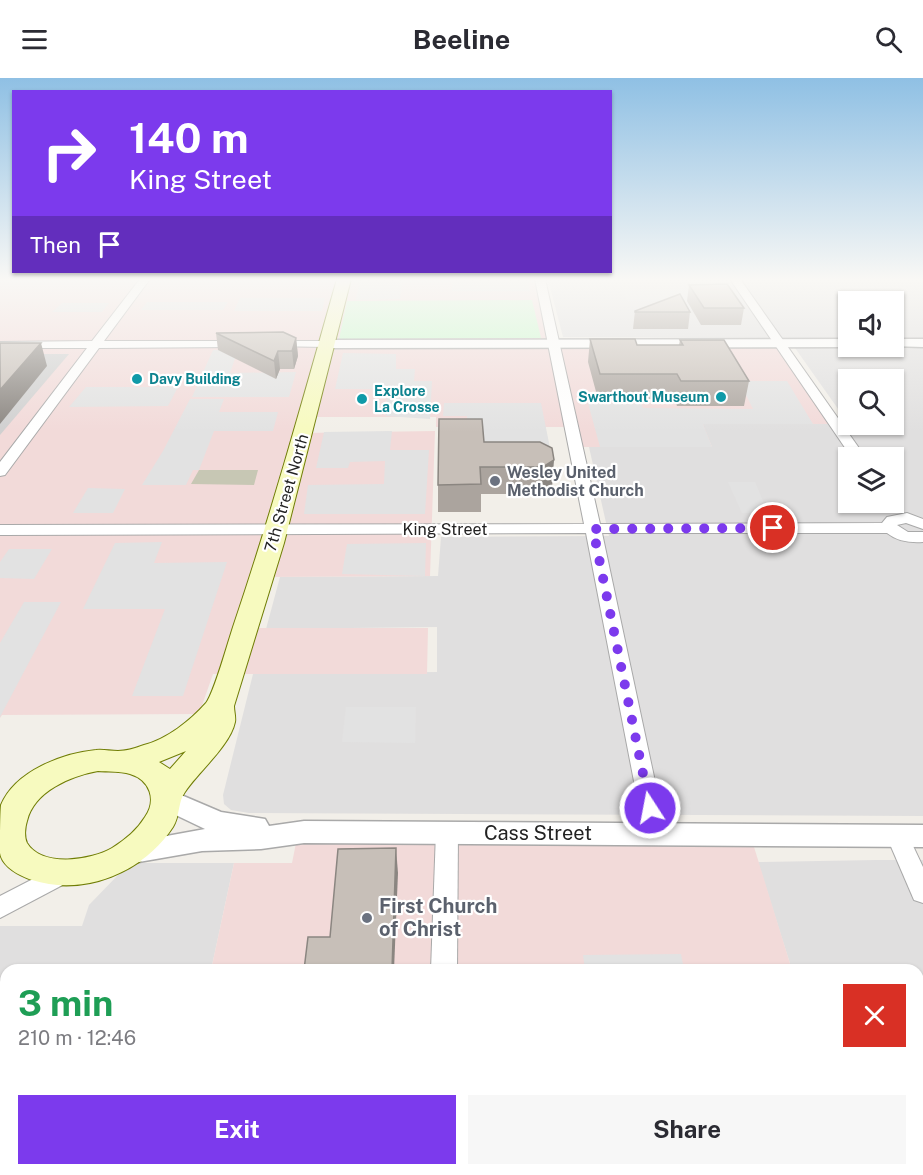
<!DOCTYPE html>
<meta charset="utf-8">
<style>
body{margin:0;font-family:"Public Sans",sans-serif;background:#f7f7f7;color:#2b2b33;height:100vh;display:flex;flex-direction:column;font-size:22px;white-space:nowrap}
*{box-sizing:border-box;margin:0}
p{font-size:20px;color:#7c7c81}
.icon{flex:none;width:33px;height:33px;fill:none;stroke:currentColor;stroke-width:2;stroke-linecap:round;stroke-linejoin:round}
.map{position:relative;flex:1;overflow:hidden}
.sheet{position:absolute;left:0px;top:886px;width:924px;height:212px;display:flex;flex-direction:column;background:#fff;border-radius:18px 18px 0 0;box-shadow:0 2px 4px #0004}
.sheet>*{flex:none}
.top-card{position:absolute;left:12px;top:12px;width:600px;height:183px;border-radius:0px;box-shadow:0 2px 4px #0004;background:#7c3aed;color:#fff;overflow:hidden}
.fabs{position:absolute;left:838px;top:213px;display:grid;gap:12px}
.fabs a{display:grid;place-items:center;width:66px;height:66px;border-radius:0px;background:#fff;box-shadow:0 2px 4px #0004;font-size:30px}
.pin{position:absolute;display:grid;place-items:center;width:51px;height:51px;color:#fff;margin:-26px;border:3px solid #fff;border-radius:50%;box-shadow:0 2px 6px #0007}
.me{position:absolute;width:66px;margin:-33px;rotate:349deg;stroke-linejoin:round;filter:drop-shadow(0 0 4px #0008)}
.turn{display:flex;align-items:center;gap:21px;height:126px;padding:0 18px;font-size:27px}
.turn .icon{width:78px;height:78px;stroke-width:2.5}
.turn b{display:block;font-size:42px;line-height:51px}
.then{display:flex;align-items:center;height:57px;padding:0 18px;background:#0003;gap:12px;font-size:22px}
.round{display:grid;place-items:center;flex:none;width:63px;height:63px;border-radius:0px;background:#f7f7f7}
.summary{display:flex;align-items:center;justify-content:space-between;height:102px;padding:0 18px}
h1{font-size:36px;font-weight:700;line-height:45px;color:#1e9e55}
.action{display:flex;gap:12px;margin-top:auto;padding:12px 18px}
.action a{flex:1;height:69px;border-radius:0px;background:#7c3aed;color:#fff;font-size:24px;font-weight:700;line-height:69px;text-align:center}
.action a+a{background:#f7f7f7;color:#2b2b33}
header{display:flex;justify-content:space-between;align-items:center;height:78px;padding:0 18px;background:#fff;font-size:27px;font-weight:700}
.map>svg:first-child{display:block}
</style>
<header><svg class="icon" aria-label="menu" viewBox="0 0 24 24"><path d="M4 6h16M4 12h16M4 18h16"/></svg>Beeline<svg class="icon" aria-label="search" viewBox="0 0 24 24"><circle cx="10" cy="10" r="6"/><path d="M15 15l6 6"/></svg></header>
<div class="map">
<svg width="923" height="1097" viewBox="0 0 923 1097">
<rect width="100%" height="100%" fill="#f2efe9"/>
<g fill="#e0dfdf" fill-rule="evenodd">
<path d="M548,201H923V738L249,735L231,732L224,726L223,717L253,596L437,594V549L266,551L280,499L438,498L441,459L609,458L589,369H712L702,346L848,345L788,260L563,259ZM849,224H894V268H849ZM849,302H894V346H849ZM849,380H894V424H849Z"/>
<polygon points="876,782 923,782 923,1097 0,1097 6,1092 918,1092 918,892 792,892 758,784"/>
<polygon points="138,785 234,785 211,892 6,892 6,959 0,959 0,848 82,848 89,827 120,795"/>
</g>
<g fill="#f2dad9">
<polygon points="0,201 541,201 553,265 780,265 836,346 703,346 712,369 576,369 571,349 436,349 436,339 307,339 303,355 435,353 430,498 264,499 249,550 428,550 427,596 213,596 199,636 2,637 0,640"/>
<polygon points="298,755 750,756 792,892 211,892 234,785 292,785"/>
<polygon points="0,959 6,959 6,1092 187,1092 186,1097 0,1097"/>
</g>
<polygon fill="#d0d0d0" points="0,276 69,276 0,357"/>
<polygon fill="#c7c7b4" points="199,392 258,392 254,407 191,406"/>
<polygon fill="#c8facc" points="532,222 541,260 339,261 347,223"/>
<g fill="#e2e2e2">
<polygon points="360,201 402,201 400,221 356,222"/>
<polygon points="452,201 528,201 530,213 452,213"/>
<polygon points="622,211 725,211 732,223 627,223"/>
<polygon points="240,220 325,220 322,233 234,233"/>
<polygon points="147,224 228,224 223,232 141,232"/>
<polygon points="62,225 109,225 102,234 52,234"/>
<polygon points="213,272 238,272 230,295 296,294 289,319 192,319"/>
<polygon points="343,275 396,276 396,291 415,291 414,303 432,303 430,341 386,338 387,311 335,311"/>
<polygon points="739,303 787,303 813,346 703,346 712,369 600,369 588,325 641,326 643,330 753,331"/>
<polygon points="86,309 178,309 168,328 69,329"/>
<polygon points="190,321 224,321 219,334 278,334 273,353 214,353 199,392 193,392 186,407 142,407 163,373"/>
<polygon points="444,325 541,325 554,390 483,390 468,351 467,338 443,338"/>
<polygon points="392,353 390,372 429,372 425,436 304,436 308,407 384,406 385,383 350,384 348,390 316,390 324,354"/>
<polygon points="728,404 755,404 768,435 742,435"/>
<polygon points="88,410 125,411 113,435 73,435"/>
<polygon points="162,464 154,485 227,484 183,618 132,618 165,531 83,531 115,465"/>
<polygon points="426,465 425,498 342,496 347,466"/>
<polygon points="9,471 52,471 34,501 0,500 0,484"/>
<polygon points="24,524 61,524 0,639 0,565"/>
<polygon points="346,629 416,629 415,665 342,664"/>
<polygon points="681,876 684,892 585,892 583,877"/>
</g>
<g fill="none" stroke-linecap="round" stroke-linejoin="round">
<g stroke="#a9a9a9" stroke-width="2">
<g id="minor">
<polygon points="140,201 150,201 104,263 241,263 247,266 241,269 99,270 5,397 0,398 0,384 87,270 0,270 0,264 92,263"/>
<path d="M535,201H545L600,446L882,445L887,439L907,435L923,441V451L906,445L897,447L908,454H923V464C910,465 897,463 887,455H602L666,755L663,761L655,764L647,761L644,755L586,455L0,457V447L584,446Z"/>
<polygon points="730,201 740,201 866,380 852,380"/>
<polygon points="272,263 326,263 332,266 326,269 268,268 268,264"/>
<polygon points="447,745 455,748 458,754 457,892 431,892 436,754 439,748"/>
<polygon points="897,748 905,751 923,789 923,825 914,822 886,757 889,751"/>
<polygon points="64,785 72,788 76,795 72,802 0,840 0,818"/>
<polygon points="424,1092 454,1092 455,1097 423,1097"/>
</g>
</g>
<g stroke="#a9a9a9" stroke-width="3">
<g id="tertiary">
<polygon points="849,261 849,268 852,268 849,269 326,270 319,266 326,262"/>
<polygon points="894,261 923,261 923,269 891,268 894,268"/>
<polygon points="167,711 221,734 265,741 269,748 304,743 923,747 923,769 304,765 261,771 202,773 133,785 123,782 118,774 123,766 205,751 157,728 153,721 157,714"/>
</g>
</g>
<g stroke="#707d05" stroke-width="2">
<path id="secondary" d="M337,201H351L284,465L234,628C234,633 236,640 235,644C230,668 198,694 185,714C178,723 180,738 173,749C144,794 84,819 32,802C20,798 2,789 0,775C0,765 0,735 1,727C15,693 63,675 96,672C103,671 110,673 118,673C126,673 136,670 144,667C167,661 190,643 206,625C214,615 228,564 233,549C272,434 304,317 337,201ZM186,673L170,691L159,684ZM98,693C108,694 120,693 130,696C150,702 157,722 145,739C137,752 125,762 112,770C92,782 42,790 27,765C24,759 25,749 27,743C34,713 71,698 98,693Z"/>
</g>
<use href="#minor" fill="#fff" fill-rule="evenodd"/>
<use href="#tertiary" fill="#fff" fill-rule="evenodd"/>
<use href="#secondary" fill="#f7fabf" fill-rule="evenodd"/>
</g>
<g fill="#aba49e">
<polygon points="689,207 744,230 741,247 701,247 687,223"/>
<polygon points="635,233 690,234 688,251 633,251"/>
<polygon points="216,255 296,260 298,278 294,291 280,291 276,301 218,272"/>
<polygon points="590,261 637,267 679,267 680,262 749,303 744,328 677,328 674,321 598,321 588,284"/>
<polygon points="484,364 540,364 552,410 541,416 481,416 481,434 438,434 438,407"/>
</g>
<g fill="#8b8681">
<polygon points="296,260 298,278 294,291 292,273"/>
<polygon points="41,265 47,288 0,346 0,312"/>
<polygon points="278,273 280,291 276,301 274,283"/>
<polygon points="554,382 552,410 541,416 543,389"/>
<polygon points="396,770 398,795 394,892 392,892"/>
</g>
<g fill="#c7bfb8" stroke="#8b8681" stroke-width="1.5">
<polygon points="727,206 744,230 704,230 689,207"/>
<polygon points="680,216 690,234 635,234 635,233"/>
<polygon points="283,254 296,260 292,273 278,273 274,283 216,255"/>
<polygon points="590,261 635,261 637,267 683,267 680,262 724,262 749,303 681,303 677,296 600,296"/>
<polygon points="0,265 41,265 0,312"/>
<polygon points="439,341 482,341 484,364 540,364 552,370 554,382 543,389 480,389 481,406 438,407"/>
<polygon points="396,770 392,892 304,892 308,859 330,859 338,771"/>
</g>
<linearGradient id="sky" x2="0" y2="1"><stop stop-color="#8fc0e4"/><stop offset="0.57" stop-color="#f9f8f5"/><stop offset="1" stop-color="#f9f8f5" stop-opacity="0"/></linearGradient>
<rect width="923" height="354" fill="url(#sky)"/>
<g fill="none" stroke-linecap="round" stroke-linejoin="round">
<polyline stroke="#7c3aed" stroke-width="10" stroke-dasharray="0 18" points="650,730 593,451 773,450"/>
</g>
<g fill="#0f9aa8" stroke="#fff" stroke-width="2">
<circle cx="137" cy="301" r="6"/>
<circle cx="721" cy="319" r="6"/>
<circle cx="362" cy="321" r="6"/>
</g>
<g fill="#6b7280" stroke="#fff" stroke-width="2">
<circle cx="495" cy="403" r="6"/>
<circle cx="367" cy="840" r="6"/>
</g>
<g text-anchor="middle" stroke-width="4.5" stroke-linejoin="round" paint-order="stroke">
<g font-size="14" font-weight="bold" fill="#0d838f" stroke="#fff" text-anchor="start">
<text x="149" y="306">Davy Building</text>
<text x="374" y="318">Explore<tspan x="374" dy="16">La Crosse</tspan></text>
<text x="709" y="324" text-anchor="end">Swarthout Museum</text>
</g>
<g font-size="16" font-weight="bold" fill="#5b616d" stroke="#fff" text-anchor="start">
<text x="507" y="400">Wesley United<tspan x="507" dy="18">Methodist Church</tspan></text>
</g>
<g font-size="16" fill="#222" stroke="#fff">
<text transform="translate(286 415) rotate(-74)" y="6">7th Street North</text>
<text x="445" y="457">King Street</text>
</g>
<g font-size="20" fill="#222" stroke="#fff">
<text x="538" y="762">Cass Street</text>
</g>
<g font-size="20" font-weight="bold" fill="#5b616d" stroke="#fff" text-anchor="start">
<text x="379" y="835">First Church<tspan x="379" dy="23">of Christ</tspan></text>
</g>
</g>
</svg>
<div class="fabs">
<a><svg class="icon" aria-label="sound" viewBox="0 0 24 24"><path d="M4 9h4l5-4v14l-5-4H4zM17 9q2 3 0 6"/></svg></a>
<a><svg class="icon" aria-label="search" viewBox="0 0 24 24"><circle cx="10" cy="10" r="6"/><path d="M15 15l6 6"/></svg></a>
<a><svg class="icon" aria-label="layers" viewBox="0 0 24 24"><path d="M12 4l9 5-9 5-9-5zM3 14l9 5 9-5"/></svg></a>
</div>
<div class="pin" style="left:773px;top:450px;background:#d93025"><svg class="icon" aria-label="arrive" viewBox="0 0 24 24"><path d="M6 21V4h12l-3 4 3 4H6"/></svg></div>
<svg class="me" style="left:650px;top:730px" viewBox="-20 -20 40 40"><circle r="17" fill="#7c3aed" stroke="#fff" stroke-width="3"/><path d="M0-11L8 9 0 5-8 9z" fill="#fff"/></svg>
<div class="top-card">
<div class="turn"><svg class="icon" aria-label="right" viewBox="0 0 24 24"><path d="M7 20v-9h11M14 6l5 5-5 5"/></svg><div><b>140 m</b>King Street</div></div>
<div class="then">Then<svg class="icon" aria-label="arrive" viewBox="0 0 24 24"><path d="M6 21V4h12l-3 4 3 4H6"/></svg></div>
</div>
<section class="sheet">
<div class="summary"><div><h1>3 min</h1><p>210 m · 12:46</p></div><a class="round" style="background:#d93025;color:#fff"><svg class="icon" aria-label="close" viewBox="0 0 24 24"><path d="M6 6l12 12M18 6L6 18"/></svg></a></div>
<div class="action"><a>Exit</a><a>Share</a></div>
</section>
</div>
